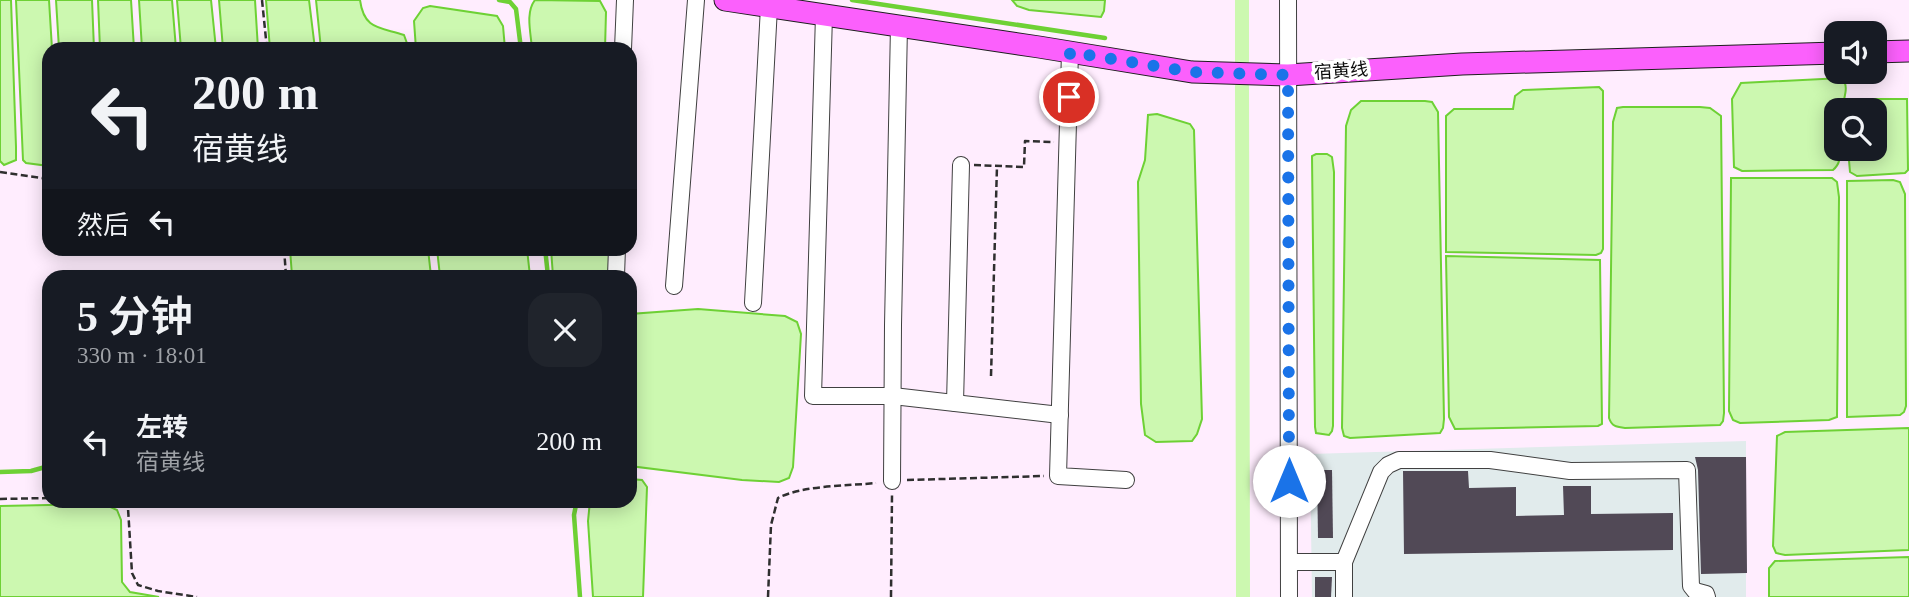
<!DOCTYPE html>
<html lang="zh">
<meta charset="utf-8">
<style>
body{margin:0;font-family:"Times New Roman","Noto Sans SC",serif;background:#20242c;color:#f1f3f6;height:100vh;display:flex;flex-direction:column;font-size:26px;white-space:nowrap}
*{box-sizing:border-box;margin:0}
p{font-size:23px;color:#9ea1a6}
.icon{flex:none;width:38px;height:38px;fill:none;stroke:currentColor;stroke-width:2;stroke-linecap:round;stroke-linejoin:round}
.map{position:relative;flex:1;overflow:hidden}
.sheet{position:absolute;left:42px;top:270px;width:595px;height:238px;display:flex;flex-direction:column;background:#171b24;border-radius:21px;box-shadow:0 4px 18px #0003}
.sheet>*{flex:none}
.banner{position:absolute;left:42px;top:42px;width:595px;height:214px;border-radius:21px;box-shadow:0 4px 18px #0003;background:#171b24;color:#f1f3f6;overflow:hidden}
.buttons{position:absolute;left:1824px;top:21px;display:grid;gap:14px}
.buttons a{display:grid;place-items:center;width:63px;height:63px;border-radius:14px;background:#171b24;box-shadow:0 4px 18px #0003;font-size:35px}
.pin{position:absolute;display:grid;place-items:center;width:60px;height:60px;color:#fff;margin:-30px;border:4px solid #fff;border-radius:50%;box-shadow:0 2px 7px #0007}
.me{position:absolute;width:77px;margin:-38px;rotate:0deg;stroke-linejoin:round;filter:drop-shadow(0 0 5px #0008)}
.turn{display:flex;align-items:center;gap:24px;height:147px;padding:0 35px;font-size:32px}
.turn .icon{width:91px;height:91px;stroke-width:2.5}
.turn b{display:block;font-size:49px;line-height:60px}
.then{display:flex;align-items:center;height:66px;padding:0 35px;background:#0003;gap:14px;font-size:26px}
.round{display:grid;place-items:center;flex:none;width:74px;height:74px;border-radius:21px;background:#20242c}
.overview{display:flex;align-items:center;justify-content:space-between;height:119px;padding:0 35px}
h1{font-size:42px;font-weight:600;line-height:52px}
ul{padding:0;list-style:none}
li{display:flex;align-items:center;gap:21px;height:105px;padding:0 35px}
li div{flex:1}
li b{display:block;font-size:26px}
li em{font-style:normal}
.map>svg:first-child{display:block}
</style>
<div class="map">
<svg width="1909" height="597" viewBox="0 0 1909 597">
<rect width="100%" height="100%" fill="#ffedfe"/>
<polygon fill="#e1ebec" points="1746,441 1746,597 1312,597 1310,454"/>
<g fill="#ccf8b0" stroke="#6ed135" stroke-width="2">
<polygon points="0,0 11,0 16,147 16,160 4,165 0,161"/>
<polygon points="16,0 49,0 52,49 49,49 49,166 26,163 23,160"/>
<polygon points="56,0 92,0 94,49 59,49"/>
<polygon points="98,0 131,0 134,49 100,49"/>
<polygon points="139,0 172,0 176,49 142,49"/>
<polygon points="177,0 211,0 216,49 181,49"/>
<polygon points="219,0 255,0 258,49 223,49"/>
<polygon points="266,0 309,0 315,49 270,49"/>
<path d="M316,0H360C364,30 380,27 404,35L409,49H321Z"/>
<path d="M535,0L600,1L606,12L605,49H532C531,33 525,13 535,0Z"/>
<polygon points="1012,0 1105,0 1104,11 1101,17 1029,10 1017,6"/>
<polygon points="430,6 497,16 503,26 505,49 416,49 414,21 423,8"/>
<path d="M1842,78C1850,87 1843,99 1842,110H1836V149H1840C1840,158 1840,164 1833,170L1742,171L1734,167L1732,99L1741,83Z"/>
<polygon points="1599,87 1603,91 1603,249 1601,253 1596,255 1446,252 1446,116 1454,109 1513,109 1515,96 1523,90"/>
<polygon points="1855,99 1907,99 1908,170 1905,173 1857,176 1850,172 1848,149 1874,149 1874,110 1851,110"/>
<polygon points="1361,101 1425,101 1432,102 1438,112 1444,419 1443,428 1440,433 1350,438 1344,436 1342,428 1346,126 1351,110"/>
<path d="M1623,107H1700L1710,108L1721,116L1724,413L1723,421L1720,425L1625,428C1617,427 1612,427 1609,418L1613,122L1617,108Z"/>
<polygon points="1157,114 1190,124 1194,130 1202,419 1197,434 1192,441 1156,442 1145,435 1141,404 1138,182 1145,160 1148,115"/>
<polygon points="1316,154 1327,154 1332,157 1334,172 1333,426 1332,431 1329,435 1316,433 1315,427 1312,156"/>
<polygon points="1731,178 1832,178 1837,182 1839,197 1837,417 1829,420 1740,423 1733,420 1729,411"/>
<polygon points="1893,180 1900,182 1905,194 1906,406 1904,412 1900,415 1847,417 1847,181"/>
<polygon points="290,249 428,249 431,276 292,276"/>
<polygon points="437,249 527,249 530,276 440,276"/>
<polygon points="551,249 613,249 613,276 553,276"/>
<polygon points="1446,256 1600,260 1602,424 1598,426 1455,429 1449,417"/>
<polygon points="698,309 785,316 797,322 801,334 793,467 789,478 779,482 742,480 630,466 630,314"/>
<polygon points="1909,428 1909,550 1785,555 1776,553 1773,546 1777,436 1785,432"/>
<polygon points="630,479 642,480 647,487 643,597 593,597 588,521 590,501 630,500"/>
<polygon points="97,504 106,505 117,510 121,520 122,582 130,592 159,597 0,597 0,506"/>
<polygon points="1909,557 1909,597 1769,597 1769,568 1775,561"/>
</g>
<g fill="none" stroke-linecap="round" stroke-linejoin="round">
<g stroke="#6ed135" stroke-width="4.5">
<polyline points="499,0 510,2 516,9 521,49"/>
<polyline points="852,0 1105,38"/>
<polyline points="545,248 548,276"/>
<polyline points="0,472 31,471 49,466"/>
<polyline points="577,500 574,515 580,597"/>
</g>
<g stroke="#ccf8b0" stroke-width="14">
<polyline points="1242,0 1242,61"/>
<polyline points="1242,86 1243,597"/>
</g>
</g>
<g fill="#514956">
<polygon points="1695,457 1746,457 1747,573 1701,574 1698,470"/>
<polygon points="1317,470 1332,470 1333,538 1318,538"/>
<polygon points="1403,471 1468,471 1469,488 1516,487 1516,516 1564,515 1563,486 1591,486 1591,514 1673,513 1673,550 1404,554"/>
<polygon points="1315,577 1332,577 1331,597 1315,597"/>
</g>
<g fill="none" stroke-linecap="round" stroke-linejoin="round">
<g stroke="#404040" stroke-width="18">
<g id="minor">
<polyline points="1288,0 1289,597"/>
<polyline points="824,15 813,396 893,396 1060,415"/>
<polyline points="623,49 625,0"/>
<polyline points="1070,52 1058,476 1126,480"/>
<polyline points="616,276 617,248"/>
<polyline points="674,286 696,0"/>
<polyline points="753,303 769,7"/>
<polyline points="955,403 961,165"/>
<polyline points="892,481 893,325 899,26"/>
<polyline points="1289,562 1344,562"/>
<polyline points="1344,597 1344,562 1381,472 1388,465 1399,460 1490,460 1570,471 1687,470 1691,586 1695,591 1706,594 1707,597"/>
</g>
</g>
<g stroke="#1e1e1e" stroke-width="23">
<g id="major">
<polyline points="725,0 1039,47 1192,72 1288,75 1462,64 1836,53"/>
<polyline points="1874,52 1909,51"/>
</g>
</g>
<g stroke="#2f2f2f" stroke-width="2.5" stroke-dasharray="7 3.5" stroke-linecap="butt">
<polyline points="262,0 267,49"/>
<polyline points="974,165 1024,167 1025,141 1054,142"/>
<polyline points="0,172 49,179"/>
<polyline points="284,248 286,276"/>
<polyline points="991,376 997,166"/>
<polyline points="907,480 1044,476"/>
<polyline points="0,499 49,498"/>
<polyline points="125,500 128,508 132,573 138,585 158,591 197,597"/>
<path d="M768,597L771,525L778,498C804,485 847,486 876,483"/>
<polyline points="891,597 892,495"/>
</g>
<use href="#minor" stroke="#fff" stroke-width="16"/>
<use href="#major" stroke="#fb60fc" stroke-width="21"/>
</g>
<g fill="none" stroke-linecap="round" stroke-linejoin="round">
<polyline stroke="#1a73e8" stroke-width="12" stroke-dasharray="0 21.6" points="1069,97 1070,52 1192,72 1288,75 1289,481"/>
</g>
<g text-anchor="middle" stroke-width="7" stroke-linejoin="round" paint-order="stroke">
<g font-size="18" fill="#0d0d0d" stroke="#fff">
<text transform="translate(1341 71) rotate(-4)" y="6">宿黄线</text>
</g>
</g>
</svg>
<div class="buttons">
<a><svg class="icon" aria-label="sound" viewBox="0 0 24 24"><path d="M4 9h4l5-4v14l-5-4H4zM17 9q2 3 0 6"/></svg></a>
<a><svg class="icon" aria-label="search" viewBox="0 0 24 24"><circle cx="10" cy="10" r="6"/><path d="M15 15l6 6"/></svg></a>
</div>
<div class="pin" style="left:1069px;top:97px;background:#d93025"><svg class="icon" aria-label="arrive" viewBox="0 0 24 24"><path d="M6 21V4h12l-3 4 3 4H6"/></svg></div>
<svg class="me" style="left:1289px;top:481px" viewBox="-20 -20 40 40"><circle r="19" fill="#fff"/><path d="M0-13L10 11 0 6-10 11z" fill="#1a73e8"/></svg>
<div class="banner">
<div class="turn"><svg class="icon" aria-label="left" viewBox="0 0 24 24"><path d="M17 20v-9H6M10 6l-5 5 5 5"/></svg><div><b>200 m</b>宿黄线</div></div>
<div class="then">然后<svg class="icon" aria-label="left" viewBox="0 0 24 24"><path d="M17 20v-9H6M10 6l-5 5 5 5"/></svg></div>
</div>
<section class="sheet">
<div class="overview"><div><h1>5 分钟</h1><p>330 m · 18:01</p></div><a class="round"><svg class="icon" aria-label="close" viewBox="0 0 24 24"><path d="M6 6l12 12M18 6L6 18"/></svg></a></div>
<ul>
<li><svg class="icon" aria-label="left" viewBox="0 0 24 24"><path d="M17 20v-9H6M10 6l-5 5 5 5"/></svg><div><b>左转</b><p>宿黄线</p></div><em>200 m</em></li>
</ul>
</section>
</div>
